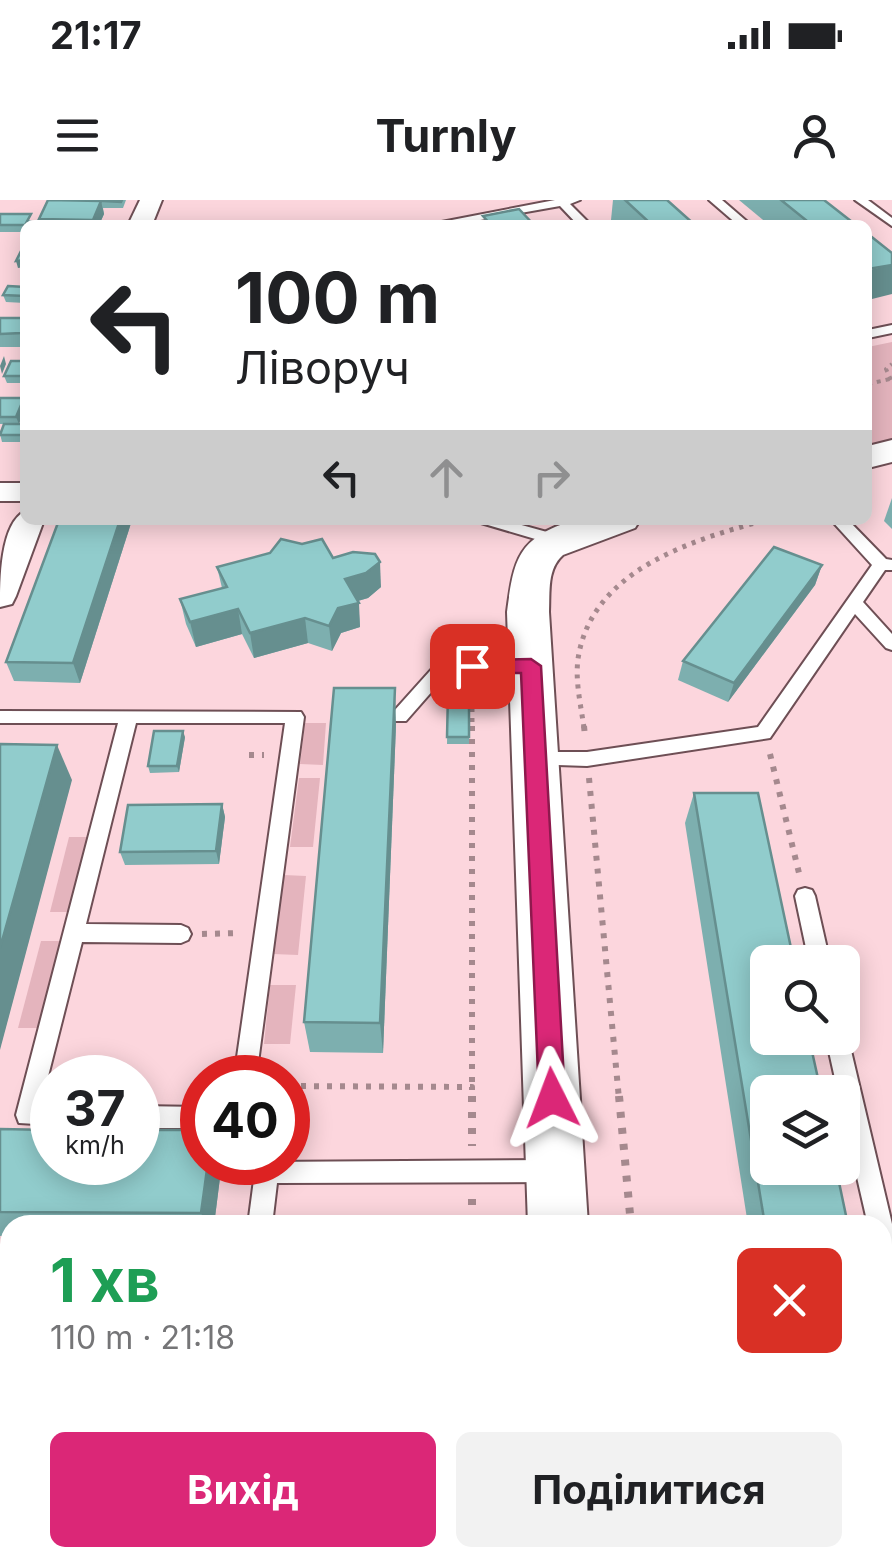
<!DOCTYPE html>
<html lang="uk">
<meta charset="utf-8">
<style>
body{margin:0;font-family:Inter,sans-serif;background:#f2f2f2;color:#202124;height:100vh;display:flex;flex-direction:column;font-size:38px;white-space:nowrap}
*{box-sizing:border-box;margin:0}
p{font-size:32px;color:#757577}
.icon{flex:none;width:55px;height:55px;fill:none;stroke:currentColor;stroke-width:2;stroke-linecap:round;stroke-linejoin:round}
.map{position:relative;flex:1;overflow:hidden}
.drawer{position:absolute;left:0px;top:1015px;width:892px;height:352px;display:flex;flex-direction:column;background:#fff;border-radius:30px 30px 0 0;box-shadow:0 5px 25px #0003}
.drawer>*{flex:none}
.hud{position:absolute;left:20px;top:20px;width:852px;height:305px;border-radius:15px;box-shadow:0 5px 25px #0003;background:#fff;color:#202124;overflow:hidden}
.fabs{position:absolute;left:750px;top:745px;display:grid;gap:20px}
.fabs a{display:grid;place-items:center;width:110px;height:110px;border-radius:15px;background:#fff;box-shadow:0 5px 25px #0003;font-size:50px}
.speed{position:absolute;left:30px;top:855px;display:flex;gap:20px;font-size:50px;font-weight:700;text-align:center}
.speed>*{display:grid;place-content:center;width:130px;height:130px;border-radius:50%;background:#fff;box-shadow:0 5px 25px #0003;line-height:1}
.speed small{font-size:25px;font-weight:400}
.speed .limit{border:15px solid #d22;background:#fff;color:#111}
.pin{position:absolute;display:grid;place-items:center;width:85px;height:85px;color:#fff;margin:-42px;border-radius:20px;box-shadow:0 5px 15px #0006}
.me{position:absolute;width:110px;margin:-55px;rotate:357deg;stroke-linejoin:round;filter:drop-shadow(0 0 8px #0008)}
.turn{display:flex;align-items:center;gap:35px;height:210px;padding:0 50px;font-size:45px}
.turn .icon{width:130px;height:130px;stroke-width:2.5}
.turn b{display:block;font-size:70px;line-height:85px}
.lanes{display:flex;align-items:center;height:95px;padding:0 50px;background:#0003;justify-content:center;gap:50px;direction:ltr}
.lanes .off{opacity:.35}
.round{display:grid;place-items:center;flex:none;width:105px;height:105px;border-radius:15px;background:#f2f2f2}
.overview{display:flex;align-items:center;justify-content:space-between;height:170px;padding:0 50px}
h1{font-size:60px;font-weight:700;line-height:75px;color:#1e9e55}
.button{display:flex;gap:20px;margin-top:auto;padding:20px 50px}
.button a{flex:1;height:115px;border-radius:15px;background:#db2777;color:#fff;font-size:40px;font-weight:700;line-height:115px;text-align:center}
.button a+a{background:#f2f2f2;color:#202124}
.status{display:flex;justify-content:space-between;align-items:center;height:70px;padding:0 50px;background:#fff;direction:ltr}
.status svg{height:28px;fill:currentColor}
header{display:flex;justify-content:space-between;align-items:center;height:130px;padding:0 50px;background:#fff;font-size:45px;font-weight:700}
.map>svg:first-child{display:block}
</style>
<div class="status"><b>21:17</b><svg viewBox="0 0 49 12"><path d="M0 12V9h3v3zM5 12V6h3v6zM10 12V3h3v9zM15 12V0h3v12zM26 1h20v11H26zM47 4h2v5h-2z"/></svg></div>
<header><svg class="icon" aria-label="menu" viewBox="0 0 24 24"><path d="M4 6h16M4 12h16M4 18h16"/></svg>Turnly<svg class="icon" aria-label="person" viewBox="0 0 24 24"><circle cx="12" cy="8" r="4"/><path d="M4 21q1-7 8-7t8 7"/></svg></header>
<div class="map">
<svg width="892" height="1366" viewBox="0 0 892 1366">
<rect width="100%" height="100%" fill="#fcd6dd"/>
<g fill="#e4b4bd">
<polygon points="892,142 892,242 868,248 868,147"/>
<polygon points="305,523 326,523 323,565 300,564"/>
<polygon points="299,578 320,578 313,647 290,647"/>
<polygon points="69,637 92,637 73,712 50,712"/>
<polygon points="284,675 306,676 298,755 273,754"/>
<polygon points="41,741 65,741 43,828 18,828"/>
<polygon points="270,785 296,785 290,844 264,844"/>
</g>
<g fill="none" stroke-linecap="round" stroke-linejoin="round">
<g stroke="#6e4f55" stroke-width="4">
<g id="service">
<polygon points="555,0 580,0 570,4 591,25 578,25 560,6 452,25 426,25"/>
<polygon points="709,0 722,0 751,25 738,25"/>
<polygon points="855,0 868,0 892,18 892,26"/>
<polygon points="892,125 892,133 868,138 868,130"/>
<polygon points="478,320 503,320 565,337 567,341 559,346 481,323"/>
<polygon points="831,320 848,320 886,359 892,360 892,370 885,370 863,402 892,434 892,450 886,448 855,414 770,538 587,566 528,564 526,559 528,554 535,552 587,552 758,527 872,365"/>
<polygon points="444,460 531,460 540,466 531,472 449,472 406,521 394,521 391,516 394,511 438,462"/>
<polygon points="0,511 301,512 304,517 256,878 234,878 285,523 136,523 86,724 181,725 188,728 191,734 188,740 181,743 82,742 41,904 52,905 52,925 19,923 16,915 118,523 0,523"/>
<polygon points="805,688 812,690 815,696 830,762 809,762 795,696 798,690"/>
<polygon points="842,830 848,838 892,1024 892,1091 882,1085 882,1025 868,1025 842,912 842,892 838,892 826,838 842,838"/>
<polygon points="138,906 202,907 202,928 138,928"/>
<polygon points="553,960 561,963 565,971 561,979 553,982 277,983 272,1025 248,1025 255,972 262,962"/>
<rect x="0" y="1117" width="10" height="26"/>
<polygon points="9,1348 10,1358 33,1358 32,1366 4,1366"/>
<polygon points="205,1358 233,1358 232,1366 204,1366"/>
</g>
</g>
<g stroke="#6e4f55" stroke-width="4">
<g id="minor">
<polygon points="140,0 162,0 152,25 128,25"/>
<rect x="0" y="283" width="25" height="18"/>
<path d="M25,311V320H44L16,396L12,404L0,407C0,380 0,324 25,311Z"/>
</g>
</g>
<g stroke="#6e4f55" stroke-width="4">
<g id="tertiary">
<polygon points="892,240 892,262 868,268 868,246"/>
<path d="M574,320H640L635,328L563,355C547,369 550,391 549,412L588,1025H528L507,412C514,358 518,338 574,320Z"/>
<rect x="535" y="1358" width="72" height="8"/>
</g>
</g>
<g stroke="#a5898e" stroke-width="4" stroke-dasharray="4 5" stroke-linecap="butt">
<polyline points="891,180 886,169 892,164"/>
<polyline points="868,184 890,179"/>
</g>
<g stroke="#a5898e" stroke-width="5" stroke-dasharray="4 6" stroke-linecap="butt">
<polyline points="472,488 472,528"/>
<path d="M584,528C581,506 575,481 578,459C591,370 692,340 766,320"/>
</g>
<g stroke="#a5898e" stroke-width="6" stroke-dasharray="5 8" stroke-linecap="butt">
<polyline points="472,526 472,887"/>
<polyline points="584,526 585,536"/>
<polyline points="770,554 799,673"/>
<polyline points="249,555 264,555"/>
<polyline points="589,578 619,899"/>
<polyline points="202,734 239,733"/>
<polyline points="288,886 472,887 472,899"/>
</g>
<g stroke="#a5898e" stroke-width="8" stroke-dasharray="6 10" stroke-linecap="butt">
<polyline points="472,896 472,946"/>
<polyline points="619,896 631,1025"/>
<polyline points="472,999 472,1025"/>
<polyline points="471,1358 471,1366"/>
<polyline points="661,1358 662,1366"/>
</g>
<use href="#service" fill="#fff" fill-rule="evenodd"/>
<use href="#minor" fill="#fff" fill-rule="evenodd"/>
<use href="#tertiary" fill="#fff" fill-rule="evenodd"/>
</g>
<g fill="#7dafaf">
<polygon points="48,0 126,0 123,8 103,8 104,14 99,25 41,25 39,19"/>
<polygon points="613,0 667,0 695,25 616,25 611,20"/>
<polygon points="739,0 824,0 856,25 769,25"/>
<polygon points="0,14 33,21 25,25 25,32 0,32"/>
<polygon points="25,87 25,103 6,102 3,95"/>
<rect x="0" y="118" width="25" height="29"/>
<polygon points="25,161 25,183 7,183 4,176"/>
<polygon points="0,198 24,198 19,224 0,224"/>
<polygon points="25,224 25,242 2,242 0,234"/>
<polygon points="892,298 892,329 884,321"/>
<polygon points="59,320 132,320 80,483 14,481 6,462"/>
<polygon points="333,358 381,387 368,398 358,401 360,427 341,433 332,451 308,443 254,458 242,434 196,447 186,424 180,399 222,388 217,367"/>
<polygon points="822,365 815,385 728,502 678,480 683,461"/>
<polygon points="448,493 469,494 469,544 447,544"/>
<polygon points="396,525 383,853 310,852 304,822"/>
<polygon points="185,537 179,572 150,573 148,566"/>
<polygon points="694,593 848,1025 748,1025 685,623"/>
<polygon points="222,604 225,617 219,664 125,665 120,652"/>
<polygon points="0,929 222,962 214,1025 10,1025 10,1036 0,1036"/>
<polygon points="882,1190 892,1236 892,1310 884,1313 882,1313"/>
</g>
<g fill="#668f8f">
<polygon points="101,1 104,14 99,25 94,25 93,20"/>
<polygon points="25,60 25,67 18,68 16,61"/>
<polygon points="892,65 892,94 868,100 869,70"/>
<polygon points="25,122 25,147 21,133"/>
<polygon points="4,156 6,164 2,174 0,166"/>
<polygon points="24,198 25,208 19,224 16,217"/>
<polygon points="120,320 132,320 80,483 73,463"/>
<polygon points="380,362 381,387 368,398 347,404 345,379"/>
<polygon points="822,365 815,385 728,502 734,483"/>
<polygon points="359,403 360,427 341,433 332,451 329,426 338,408"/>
<polygon points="238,409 242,434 196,447 190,422"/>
<polygon points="305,418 308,443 254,458 250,433"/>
<polygon points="395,488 396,525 383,853 380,823"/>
<polygon points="183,531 185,537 179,572 177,566"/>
<polygon points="57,545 72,580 0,850 0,748"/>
<polygon points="222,604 225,617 219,664 216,651"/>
<polygon points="208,962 222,962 214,1025 207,1025 201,1013"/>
<polygon points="120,1358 127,1358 126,1366 118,1366"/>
<polygon points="356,1358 362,1358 361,1366 356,1366"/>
</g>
<g fill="#91cccc" stroke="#668f8f" stroke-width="2.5">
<polygon points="48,0 101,1 93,20 39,19"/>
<polygon points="86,0 122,0 121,2"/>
<polygon points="625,0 667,0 695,25 652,25"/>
<polygon points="781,0 824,0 856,25 812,25"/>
<polygon points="519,9 534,25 491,25 483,16"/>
<polygon points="0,14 31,14 25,25 0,25"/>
<polygon points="868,34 892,53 892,65 868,69"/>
<polygon points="21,51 25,51 25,60 16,61"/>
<polygon points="8,86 25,87 25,96 3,95"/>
<polygon points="0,118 25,118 25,122 21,133 0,134"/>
<polygon points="11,161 25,161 25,176 4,176"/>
<polygon points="0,198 24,198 16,217 0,217"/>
<polygon points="4,224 25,224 24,235 0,235"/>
<polygon points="59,320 120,320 73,463 6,462"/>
<polygon points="281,339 302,344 322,339 333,358 353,352 375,354 380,362 366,373 345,379 359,403 338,408 329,426 305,418 250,433 238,409 190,422 180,399 227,387 217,367 270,353"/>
<polygon points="774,347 822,365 734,483 683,461"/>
<polygon points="334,488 395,488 380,823 304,822"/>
<polygon points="448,493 469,494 469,537 447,537"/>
<polygon points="154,531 183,531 177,566 148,566"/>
<polygon points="0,544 57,545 0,748"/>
<polygon points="694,593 758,593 794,762 768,762 768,838 809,838 821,892 768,892 768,968 836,968 848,1025 765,1025"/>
<polygon points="222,604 216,651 120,652 128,605"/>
<polygon points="0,929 52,930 52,962 138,962 138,930 202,930 202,962 208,962 201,1013 0,1012"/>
<polygon points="882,1190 892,1236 892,1304 882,1303"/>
<polygon points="68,1358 120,1358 118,1366 66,1366"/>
<polygon points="258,1358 356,1358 356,1366 257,1366"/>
</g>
<polygon fill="#db2777" stroke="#8e194d" stroke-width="2.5" points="531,459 541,466 565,898 561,906 552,909 543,906 539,898 521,473 472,473 462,466 472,460"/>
</svg>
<div class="fabs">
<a><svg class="icon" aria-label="search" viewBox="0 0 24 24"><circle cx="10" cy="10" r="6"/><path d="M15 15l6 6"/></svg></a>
<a><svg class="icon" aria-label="layers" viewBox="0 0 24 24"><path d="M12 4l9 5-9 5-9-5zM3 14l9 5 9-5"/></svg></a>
</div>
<div class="speed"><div>37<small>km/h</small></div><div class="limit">40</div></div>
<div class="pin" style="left:472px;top:466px;background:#d93025"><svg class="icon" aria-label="arrive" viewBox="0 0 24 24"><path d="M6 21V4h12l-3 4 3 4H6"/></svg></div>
<svg class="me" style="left:552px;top:898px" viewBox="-20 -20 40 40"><path d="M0-17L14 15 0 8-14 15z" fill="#db2777" stroke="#fff" stroke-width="4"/></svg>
<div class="hud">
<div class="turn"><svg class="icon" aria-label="left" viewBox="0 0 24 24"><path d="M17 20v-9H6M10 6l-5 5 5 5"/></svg><div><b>100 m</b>Ліворуч</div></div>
<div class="lanes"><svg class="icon" aria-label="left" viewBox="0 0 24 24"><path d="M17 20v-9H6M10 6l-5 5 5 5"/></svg><svg class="icon off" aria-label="ahead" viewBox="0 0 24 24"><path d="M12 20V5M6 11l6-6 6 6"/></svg><svg class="icon off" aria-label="right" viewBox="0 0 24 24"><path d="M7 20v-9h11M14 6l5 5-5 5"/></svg></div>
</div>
<section class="drawer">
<div class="overview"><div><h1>1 хв</h1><p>110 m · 21:18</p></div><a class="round" style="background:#d93025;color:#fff"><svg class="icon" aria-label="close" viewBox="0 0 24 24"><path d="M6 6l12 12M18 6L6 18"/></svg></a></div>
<div class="button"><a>Вихід</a><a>Поділитися</a></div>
</section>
</div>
